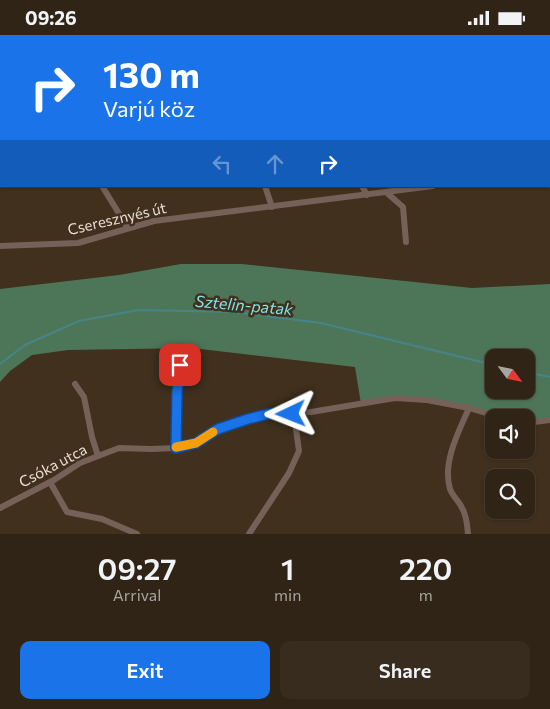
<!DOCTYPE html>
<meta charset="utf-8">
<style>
body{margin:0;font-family:Commissioner,sans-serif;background:#382c1f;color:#f1f3f6;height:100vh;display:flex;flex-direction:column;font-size:19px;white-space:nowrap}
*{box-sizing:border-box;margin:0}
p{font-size:16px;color:#a8a4a1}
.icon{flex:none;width:28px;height:28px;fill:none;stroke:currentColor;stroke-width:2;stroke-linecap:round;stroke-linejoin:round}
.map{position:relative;height:499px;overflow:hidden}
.details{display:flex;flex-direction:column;background:#302416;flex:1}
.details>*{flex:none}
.top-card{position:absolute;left:0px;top:0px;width:550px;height:152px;box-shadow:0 1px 4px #0004,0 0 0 1px #4b4135;background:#1a73e8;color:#fff;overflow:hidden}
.needle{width:32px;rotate:123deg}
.tools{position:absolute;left:485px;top:314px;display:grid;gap:10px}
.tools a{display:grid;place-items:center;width:50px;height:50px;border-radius:10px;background:#302416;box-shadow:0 1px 4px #0004,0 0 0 1px #4b4135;font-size:25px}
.pin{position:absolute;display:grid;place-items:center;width:42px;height:42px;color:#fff;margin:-21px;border-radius:10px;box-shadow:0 2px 8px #0006}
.me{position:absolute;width:55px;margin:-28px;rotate:268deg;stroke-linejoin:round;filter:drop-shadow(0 0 4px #0008)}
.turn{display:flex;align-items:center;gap:18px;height:105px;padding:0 20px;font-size:22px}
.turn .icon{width:65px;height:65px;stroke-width:2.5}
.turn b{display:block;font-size:35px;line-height:42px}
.lanes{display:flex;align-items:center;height:48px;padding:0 20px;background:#0003;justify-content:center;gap:25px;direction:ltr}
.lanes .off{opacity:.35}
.eta{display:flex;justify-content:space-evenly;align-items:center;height:85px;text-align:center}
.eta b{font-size:30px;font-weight:600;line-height:35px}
.action{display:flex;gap:10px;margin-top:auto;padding:10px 20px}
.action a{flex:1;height:58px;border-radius:10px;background:#1a73e8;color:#fff;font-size:20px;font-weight:600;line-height:58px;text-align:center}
.action a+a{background:#382c1f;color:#f1f3f6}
.status{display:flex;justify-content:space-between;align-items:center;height:35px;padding:0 25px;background:#302416;direction:ltr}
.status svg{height:14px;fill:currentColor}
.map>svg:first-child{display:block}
</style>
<div class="status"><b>09:26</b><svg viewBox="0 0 49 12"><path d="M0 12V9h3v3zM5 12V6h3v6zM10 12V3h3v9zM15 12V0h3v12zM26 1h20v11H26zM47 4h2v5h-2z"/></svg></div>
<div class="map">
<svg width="550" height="499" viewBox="0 0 550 499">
<rect width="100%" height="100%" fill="#40301d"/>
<path fill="#4d7659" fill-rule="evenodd" d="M181,229H242L472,253L550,249V385L526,388V382H499L469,373L395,363L361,369L355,332L192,313L68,315L32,320L10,336L0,347V254L119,240ZM494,322H526V355H494Z"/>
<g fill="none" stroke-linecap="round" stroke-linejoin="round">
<g stroke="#468587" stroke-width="2">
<polyline points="0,329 25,310 79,286 138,275 235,277 321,288 494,330"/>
<polyline points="526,337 550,342"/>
</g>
<g stroke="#766159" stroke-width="6">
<polyline points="132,0 133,1"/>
<polyline points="263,0 264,1"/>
<polyline points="367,0 368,1"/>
<polyline points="544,0 545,1"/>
<polyline points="214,1 216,0"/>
<polyline points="474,1 477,0"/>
<polyline points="0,4 1,6"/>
<polyline points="549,8 550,10"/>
<polyline points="0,24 1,23"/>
<polyline points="549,61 550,60"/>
<polyline points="549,147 550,147"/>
<polyline points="102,151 128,193"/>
<polyline points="265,151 272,172"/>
<polyline points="362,151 367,160"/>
<polyline points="387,158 403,172 406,207"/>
<polyline points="0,211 78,208 154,186 433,151"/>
<polyline points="75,349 84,362 92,402 98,421"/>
<polyline points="526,388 550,385"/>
<polyline points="176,413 177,357 182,317"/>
<polyline points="50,447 67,477 102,484 137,499"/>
<polyline points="0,473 54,445 80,428 119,413 151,414 176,413 196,408 218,394 268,379 311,377 395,363 427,365 469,373 499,382"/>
<polyline points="249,499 289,438 299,416 294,379"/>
<path d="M468,499C467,490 467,481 462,473C459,466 453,462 450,454C442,427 459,396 469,373"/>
</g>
</g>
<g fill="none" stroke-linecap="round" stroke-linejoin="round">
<g stroke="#114b97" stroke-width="12">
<polyline id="route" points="180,330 177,357 176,413 196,408 218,394 248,384 268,379 291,379"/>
</g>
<use href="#route" stroke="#1a73e8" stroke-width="9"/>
<polyline stroke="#f59e0b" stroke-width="9" points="176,412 196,408 213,397"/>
</g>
<g text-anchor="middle" stroke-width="5" stroke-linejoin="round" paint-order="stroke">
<g font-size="15" fill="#e8ddd1" stroke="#40301d">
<text transform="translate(117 184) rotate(-13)" y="5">Cseresznyés út</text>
<text transform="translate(53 431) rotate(-28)" y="5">Csóka utca</text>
</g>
<g font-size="16" font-style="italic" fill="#7fe4e8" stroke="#40301d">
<text transform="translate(244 270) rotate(5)" y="6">Sztelin-patak</text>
</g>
</g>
</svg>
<div class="tools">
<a><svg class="needle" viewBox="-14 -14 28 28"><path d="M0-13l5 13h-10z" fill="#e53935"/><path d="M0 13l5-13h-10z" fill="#a8a4a1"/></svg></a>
<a><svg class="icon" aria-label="sound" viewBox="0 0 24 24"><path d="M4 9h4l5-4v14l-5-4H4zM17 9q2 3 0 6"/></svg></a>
<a><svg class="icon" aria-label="search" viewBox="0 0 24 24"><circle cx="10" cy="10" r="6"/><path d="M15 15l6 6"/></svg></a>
</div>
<div class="pin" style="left:180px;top:330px;background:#d93025"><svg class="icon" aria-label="arrive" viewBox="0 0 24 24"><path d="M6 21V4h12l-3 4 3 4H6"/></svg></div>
<svg class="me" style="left:291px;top:379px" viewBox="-20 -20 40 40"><path d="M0-17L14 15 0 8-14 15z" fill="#1a73e8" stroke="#fff" stroke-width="4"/></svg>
<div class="top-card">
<div class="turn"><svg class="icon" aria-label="right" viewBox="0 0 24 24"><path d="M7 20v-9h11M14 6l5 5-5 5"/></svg><div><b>130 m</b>Varjú köz</div></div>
<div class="lanes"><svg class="icon off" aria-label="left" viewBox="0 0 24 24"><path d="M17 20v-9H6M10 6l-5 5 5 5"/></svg><svg class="icon off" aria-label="ahead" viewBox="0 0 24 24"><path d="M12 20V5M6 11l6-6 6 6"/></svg><svg class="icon" aria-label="right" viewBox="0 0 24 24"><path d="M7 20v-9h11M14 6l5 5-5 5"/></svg></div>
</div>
</div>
<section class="details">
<div class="eta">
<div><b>09:27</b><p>Arrival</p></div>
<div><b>1</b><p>min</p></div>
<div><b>220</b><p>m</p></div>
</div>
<div class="action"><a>Exit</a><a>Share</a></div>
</section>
